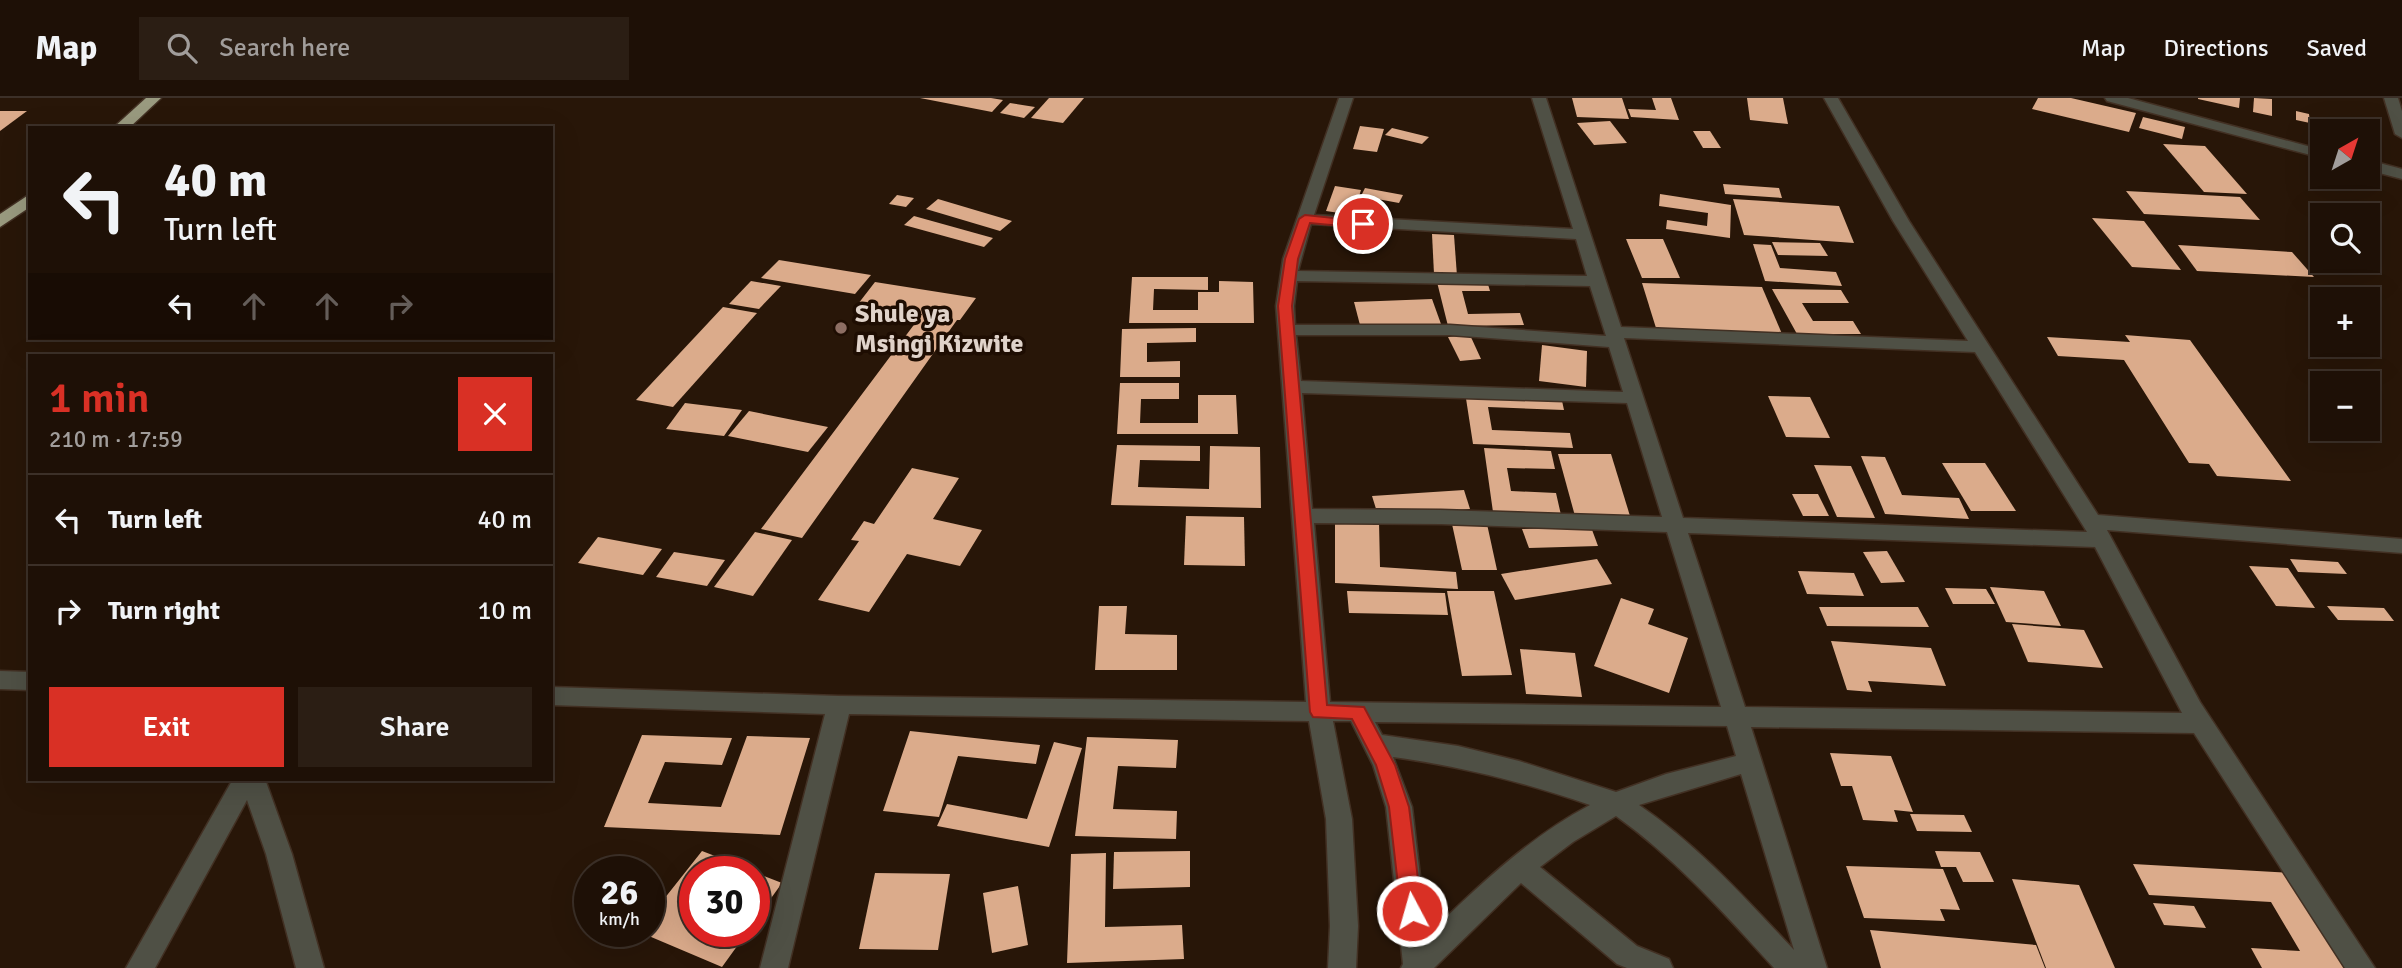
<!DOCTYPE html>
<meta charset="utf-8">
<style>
body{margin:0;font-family:Signika,sans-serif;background:#2b1e14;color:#f1f3f6;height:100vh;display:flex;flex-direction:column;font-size:26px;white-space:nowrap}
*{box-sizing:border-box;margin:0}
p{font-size:23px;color:#a19d9b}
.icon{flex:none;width:38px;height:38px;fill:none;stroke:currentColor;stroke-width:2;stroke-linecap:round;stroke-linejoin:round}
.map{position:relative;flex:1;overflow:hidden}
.drawer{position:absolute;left:28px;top:256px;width:525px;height:427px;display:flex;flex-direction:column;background:#1e1006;border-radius:0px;box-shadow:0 7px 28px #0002,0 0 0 2px #3c3028}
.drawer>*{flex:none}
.guide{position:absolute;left:28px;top:28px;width:525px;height:214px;border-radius:0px;box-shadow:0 7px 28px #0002,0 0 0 2px #3c3028;background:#1e1006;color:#f1f3f6;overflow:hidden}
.needle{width:46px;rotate:39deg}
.buttons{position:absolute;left:2310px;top:21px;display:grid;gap:14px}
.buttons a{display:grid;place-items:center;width:70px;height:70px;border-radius:0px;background:#1e1006;box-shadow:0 7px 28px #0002,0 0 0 2px #3c3028;font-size:35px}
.speed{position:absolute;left:574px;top:758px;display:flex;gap:14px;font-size:35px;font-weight:700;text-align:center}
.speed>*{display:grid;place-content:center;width:91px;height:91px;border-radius:50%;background:#1e1006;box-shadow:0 7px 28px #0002,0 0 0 2px #3c3028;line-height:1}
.speed small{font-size:18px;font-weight:400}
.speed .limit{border:10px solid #d22;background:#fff;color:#111}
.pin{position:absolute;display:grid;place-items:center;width:60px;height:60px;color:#fff;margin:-30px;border:4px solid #fff;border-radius:50%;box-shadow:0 2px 7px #0007}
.me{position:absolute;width:77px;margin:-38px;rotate:354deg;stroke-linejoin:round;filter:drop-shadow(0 0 5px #0008)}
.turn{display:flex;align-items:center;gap:24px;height:147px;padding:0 21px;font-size:32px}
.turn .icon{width:91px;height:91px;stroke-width:2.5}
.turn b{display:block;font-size:49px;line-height:60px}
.lanes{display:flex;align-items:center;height:66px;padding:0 21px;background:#0003;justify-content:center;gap:35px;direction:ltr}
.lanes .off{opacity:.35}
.round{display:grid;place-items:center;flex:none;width:74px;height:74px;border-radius:0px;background:#2b1e14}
.headline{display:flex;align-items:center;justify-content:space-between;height:119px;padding:0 21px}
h1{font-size:42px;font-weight:600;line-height:52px;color:#d93025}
.button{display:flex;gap:14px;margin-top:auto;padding:14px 21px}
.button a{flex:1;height:80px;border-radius:0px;background:#d93025;color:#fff;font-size:28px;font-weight:600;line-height:80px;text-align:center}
.button a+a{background:#2b1e14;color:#f1f3f6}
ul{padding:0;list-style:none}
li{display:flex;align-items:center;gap:21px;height:91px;padding:0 21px;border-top:2px solid #3c3028}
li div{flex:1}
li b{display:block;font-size:26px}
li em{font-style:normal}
header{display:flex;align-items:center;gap:42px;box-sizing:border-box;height:98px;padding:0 35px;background:#1e1006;border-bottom:2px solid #3c3028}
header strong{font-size:33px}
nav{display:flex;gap:38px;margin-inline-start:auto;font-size:24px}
.search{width:490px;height:63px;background:#2b1e14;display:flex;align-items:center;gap:18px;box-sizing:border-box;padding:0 24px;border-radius:0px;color:#a19d9b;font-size:26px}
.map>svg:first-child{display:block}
</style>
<header>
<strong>Map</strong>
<div class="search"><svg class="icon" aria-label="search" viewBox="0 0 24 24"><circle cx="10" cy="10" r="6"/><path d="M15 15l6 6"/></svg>Search here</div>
<nav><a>Map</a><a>Directions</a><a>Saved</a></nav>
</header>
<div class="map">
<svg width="2402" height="870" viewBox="0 0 2402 870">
<rect width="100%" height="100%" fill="#281608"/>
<g fill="#dbab8b">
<polygon points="920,0 991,0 1003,2 992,14"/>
<polygon points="1049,0 1084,0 1063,25 1031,20"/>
<polygon points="1572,0 1622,0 1629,21 1577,19"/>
<polygon points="1652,0 1671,0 1679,22 1631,19 1628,11 1656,12"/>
<polygon points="1747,0 1783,0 1788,26 1750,22"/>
<polygon points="2038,0 2071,0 2136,15 2129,34 2032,11"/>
<polygon points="2198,0 2240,0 2239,10 2198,1"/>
<polygon points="2254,0 2272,1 2272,18 2253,14"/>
<polygon points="1010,5 1035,9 1024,20 1000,15"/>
<polygon points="0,13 27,13 0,33"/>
<polygon points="2296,13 2309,16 2310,25 2296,22"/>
<polygon points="2143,19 2185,29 2182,41 2139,30"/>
<polygon points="1610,23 1627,45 1594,47 1577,25"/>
<polygon points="1360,28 1384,31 1377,54 1353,51"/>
<polygon points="1392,30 1429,39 1422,46 1385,37"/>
<polygon points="1693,33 1710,33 1721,50 1703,50"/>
<polygon points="2163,46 2205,48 2247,96 2204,94"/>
<polygon points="1723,86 1779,90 1782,100 1725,96"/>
<polygon points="1335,88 1361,92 1353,117 1326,113"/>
<polygon points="1365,90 1403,97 1399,105 1361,98"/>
<polygon points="2126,93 2240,99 2260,122 2144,116"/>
<polygon points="1660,96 1731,107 1730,140 1666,131 1667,122 1707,128 1708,115 1659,108"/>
<polygon points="897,97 914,100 906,109 889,106"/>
<polygon points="938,101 1012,123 1000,133 926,111"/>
<polygon points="1733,101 1839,108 1854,145 1744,137"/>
<polygon points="914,118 993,140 984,149 904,127"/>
<polygon points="2092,120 2144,123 2181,172 2132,169"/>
<polygon points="1432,136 1454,137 1457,178 1434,176"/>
<polygon points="1626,141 1663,141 1680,180 1642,180"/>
<polygon points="1772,144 1820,145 1828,158 1778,157"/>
<polygon points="1753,146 1771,147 1780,170 1836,174 1842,188 1765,183"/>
<polygon points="2178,147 2292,154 2314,179 2197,173"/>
<polygon points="779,162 871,177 855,196 761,180"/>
<polygon points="1132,179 1208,179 1208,192 1154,191 1153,212 1198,212 1198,194 1219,194 1219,183 1253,184 1254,225 1129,225"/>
<polygon points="751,183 781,188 759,211 729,206"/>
<polygon points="1487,183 1490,193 1462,193 1468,216 1520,215 1524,227 1448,228 1437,184"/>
<polygon points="875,184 976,200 960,222 957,222 802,440 761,431 922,216 858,206"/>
<polygon points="1642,185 1762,189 1782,236 1656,230"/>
<polygon points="1772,191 1841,192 1849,205 1802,205 1813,223 1853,223 1861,236 1797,236"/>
<polygon points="1432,201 1441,226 1360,227 1354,204"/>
<polygon points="723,209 757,215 673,309 636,302"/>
<polygon points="1196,230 1196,244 1147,245 1147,264 1180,263 1180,279 1120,279 1122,231"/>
<polygon points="1470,237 1481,261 1460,263 1448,239"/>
<polygon points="2125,237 2190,242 2291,383 2217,378 2209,366 2189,365 2124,262 2058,258 2047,239 2130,244"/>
<polygon points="1542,247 1587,253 1586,289 1539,283"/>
<polygon points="1120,285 1179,285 1179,301 1141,301 1140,325 1198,325 1198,297 1236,297 1238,336 1117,336"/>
<polygon points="1465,294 1561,298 1564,312 1488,309 1492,332 1570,335 1573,350 1473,346"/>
<polygon points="1768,298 1810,299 1830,340 1786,339"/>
<polygon points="685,305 742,312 724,338 666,331"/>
<polygon points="749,313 828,329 808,354 728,338"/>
<polygon points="1117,347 1200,348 1200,363 1140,362 1138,389 1209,391 1210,348 1260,349 1261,410 1111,407"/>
<polygon points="1484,350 1551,353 1555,371 1507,370 1511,393 1556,395 1561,417 1493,414"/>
<polygon points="1558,356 1611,356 1630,418 1575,418"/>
<polygon points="1861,358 1885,359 1902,397 1959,400 1969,421 1885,416"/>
<polygon points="1942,365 1985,365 2016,413 1971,413"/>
<polygon points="1814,367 1851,368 1875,420 1837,419"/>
<polygon points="912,370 959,380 933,421 982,432 960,468 907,456 869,514 818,502 859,443 851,442 864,423 874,426"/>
<polygon points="1464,392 1470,411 1378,417 1372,398"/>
<polygon points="1792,396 1818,396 1829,418 1803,418"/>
<polygon points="1186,418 1244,419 1245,468 1184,467"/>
<polygon points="1335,422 1379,424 1380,469 1456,474 1458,491 1335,485"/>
<polygon points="1452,426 1487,426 1497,472 1462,472"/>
<polygon points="1591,429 1598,448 1529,450 1522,431"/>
<polygon points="755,434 792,442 753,498 714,489"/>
<polygon points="598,439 662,451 643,477 578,465"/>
<polygon points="1887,453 1905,484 1881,485 1863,454"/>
<polygon points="674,454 725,462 707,488 656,479"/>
<polygon points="1597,461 1612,486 1515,502 1501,476"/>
<polygon points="2290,461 2338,464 2347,476 2298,474"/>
<polygon points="2249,468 2288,470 2315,510 2276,508"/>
<polygon points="1798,473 1854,475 1864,498 1807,496"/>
<polygon points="1990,489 2044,493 2061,528 2006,524"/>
<polygon points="1945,490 1986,491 1995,506 1953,506"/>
<polygon points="1347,493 1445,495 1448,517 1349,515"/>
<polygon points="1447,493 1494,493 1512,577 1462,578"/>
<polygon points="1621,500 1654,511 1648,526 1688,540 1669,595 1594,568"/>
<polygon points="1099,508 1127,508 1125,536 1177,537 1177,572 1095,572"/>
<polygon points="2327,508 2384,510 2394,523 2338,522"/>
<polygon points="1819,509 1918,509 1929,529 1827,528"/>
<polygon points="2012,526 2084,532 2103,570 2028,564"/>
<polygon points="1831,543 1931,550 1946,588 1868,583 1872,594 1847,592"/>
<polygon points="1520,551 1575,555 1582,599 1526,596"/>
<polygon points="910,633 1040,647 1036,666 958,658 939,719 883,713"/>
<polygon points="642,637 732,640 722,667 665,664 648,705 721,709 747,638 810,640 780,737 604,729"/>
<polygon points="1087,639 1178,642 1176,670 1118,668 1113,711 1177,713 1176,741 1075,738"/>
<polygon points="1054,644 1082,650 1049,749 937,728 947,706 1027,721"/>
<polygon points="1830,655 1891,658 1913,714 1894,712 1898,724 1863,722 1852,688 1841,688"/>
<polygon points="1910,716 1964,717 1972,734 1917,733"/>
<polygon points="702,753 754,773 695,774 695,833 748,833 722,869 637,833 649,833 649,820"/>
<polygon points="1190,753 1190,789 1113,791 1114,754"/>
<polygon points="1935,753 1980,754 1994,784 1963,784 1956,769 1941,769"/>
<polygon points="1106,755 1105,829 1182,827 1184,861 1067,865 1071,756"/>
<polygon points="2133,766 2291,775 2348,870 2262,870 2251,850 2300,853 2271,804 2149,797"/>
<polygon points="1846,768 1943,771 1960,812 1940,811 1945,823 1864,820"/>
<polygon points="754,774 782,785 754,824"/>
<polygon points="875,775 950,776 938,852 859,851"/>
<polygon points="2012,781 2079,787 2115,870 2046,870"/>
<polygon points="1018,788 1028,847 992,855 983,795"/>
<polygon points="2153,805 2194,808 2206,830 2164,827"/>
<polygon points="1870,832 2036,847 2045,870 1881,870"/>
</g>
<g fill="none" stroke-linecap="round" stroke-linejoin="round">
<g stroke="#423023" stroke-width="3">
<g id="minor">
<path d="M1339,0H1353L1314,117L1573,131L1532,0H1546L1621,229L1968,243L1893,123L1824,0H1838L1909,123L2098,417L2402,441V455L2107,432L2200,604L2375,870H2345L2194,635L1751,629L1827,870H1774C1724,815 1676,761 1616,718L1573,744L1540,769L1637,848L1669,861L1673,870H1627L1617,866L1521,785L1434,870H1401L1403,866L1386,709L1373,667L1351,623H1333L1352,721L1358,828L1356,870H1328L1330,828L1326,721L1309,623L849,616L788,870H760L825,616L551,607V589L839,598L1306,604L1276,208L1283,161ZM1311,126L1576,141L1587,178L1298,173ZM1297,183L1590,188L1606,238L1450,227H1295L1294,208ZM1296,237H1450L1609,249L1623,294L1301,283ZM1624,240L1975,254L2087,434L1683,420ZM1302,295L1627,305L1662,419L1441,412L1312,411ZM1314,425L1441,426L1667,434L1721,609L1330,604ZM1688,435L2095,449L2182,615L1745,609ZM1375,624L1727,628L1736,658L1666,676L1616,694L1519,663L1458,648L1382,637ZM1393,659C1464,669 1523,684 1590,707C1529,739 1476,790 1427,838L1412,709ZM1741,676L1794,852C1745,800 1698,747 1639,707Z"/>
<polygon points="2105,0 2128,0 2322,52 2322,60 2107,3"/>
<polygon points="2384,0 2398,0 2402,13 2402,40 2395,36"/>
<polygon points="2368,62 2402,71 2402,81 2368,72"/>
<polygon points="0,573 30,574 30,592 0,591"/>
<polygon points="233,681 265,681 292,756 324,870 296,870 266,756 247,702 155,870 126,870"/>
</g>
</g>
<g stroke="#423023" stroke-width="3">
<g id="highway">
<polygon points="146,0 161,0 129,30 113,30"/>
<polygon points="30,96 30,109 0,129 0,116"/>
</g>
</g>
<use href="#minor" fill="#4f5045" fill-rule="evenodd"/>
<use href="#highway" fill="#999a7f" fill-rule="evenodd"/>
</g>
<polygon fill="#d93025" stroke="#8d1f18" stroke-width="2" points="1305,117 1363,123 1369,126 1363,130 1310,125 1298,161 1292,208 1327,607 1364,609 1395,667 1409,709 1422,813 1419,819 1412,822 1404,819 1401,813 1389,709 1376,667 1352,621 1313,619 1310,614 1278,208 1285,161 1299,121"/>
<circle fill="#8d6e63" stroke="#1e0d02" stroke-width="2.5" cx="841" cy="230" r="7"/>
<g text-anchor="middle" stroke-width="7" stroke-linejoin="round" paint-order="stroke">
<g font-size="26" font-weight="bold" fill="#e0d3ca" stroke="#1e0d02" text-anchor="start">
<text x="855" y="224">Shule ya<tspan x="855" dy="30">Msingi Kizwite</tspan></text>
</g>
</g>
</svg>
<div class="buttons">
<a><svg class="needle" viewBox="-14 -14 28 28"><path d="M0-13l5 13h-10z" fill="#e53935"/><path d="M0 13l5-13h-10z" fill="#a19d9b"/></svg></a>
<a><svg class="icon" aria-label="search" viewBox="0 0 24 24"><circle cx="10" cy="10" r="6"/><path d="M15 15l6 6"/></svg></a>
<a>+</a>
<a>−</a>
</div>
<div class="speed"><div>26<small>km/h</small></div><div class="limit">30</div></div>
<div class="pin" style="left:1363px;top:126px;background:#d93025"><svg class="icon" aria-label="arrive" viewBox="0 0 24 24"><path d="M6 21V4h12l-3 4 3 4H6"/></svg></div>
<svg class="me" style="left:1412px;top:813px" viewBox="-20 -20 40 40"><circle r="17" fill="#d93025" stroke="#fff" stroke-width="3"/><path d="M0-11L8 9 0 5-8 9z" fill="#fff"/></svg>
<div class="guide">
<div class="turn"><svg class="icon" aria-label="left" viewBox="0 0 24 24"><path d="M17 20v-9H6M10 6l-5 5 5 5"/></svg><div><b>40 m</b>Turn left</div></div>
<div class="lanes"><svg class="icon" aria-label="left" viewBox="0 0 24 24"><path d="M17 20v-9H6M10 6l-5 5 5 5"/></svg><svg class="icon off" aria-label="ahead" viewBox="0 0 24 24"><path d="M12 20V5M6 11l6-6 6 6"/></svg><svg class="icon off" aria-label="ahead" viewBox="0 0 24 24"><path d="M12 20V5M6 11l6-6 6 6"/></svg><svg class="icon off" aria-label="right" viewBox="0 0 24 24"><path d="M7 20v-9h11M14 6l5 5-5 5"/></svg></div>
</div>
<section class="drawer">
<div class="headline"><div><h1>1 min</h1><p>210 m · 17:59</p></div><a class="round" style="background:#d93025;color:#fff"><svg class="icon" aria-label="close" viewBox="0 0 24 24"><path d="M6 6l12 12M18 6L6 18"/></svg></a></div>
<ul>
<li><svg class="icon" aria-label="left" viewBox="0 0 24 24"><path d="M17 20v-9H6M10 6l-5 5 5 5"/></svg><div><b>Turn left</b></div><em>40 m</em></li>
<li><svg class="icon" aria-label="right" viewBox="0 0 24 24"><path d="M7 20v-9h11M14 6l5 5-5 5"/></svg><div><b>Turn right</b></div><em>10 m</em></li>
</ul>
<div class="button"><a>Exit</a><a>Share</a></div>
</section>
</div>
